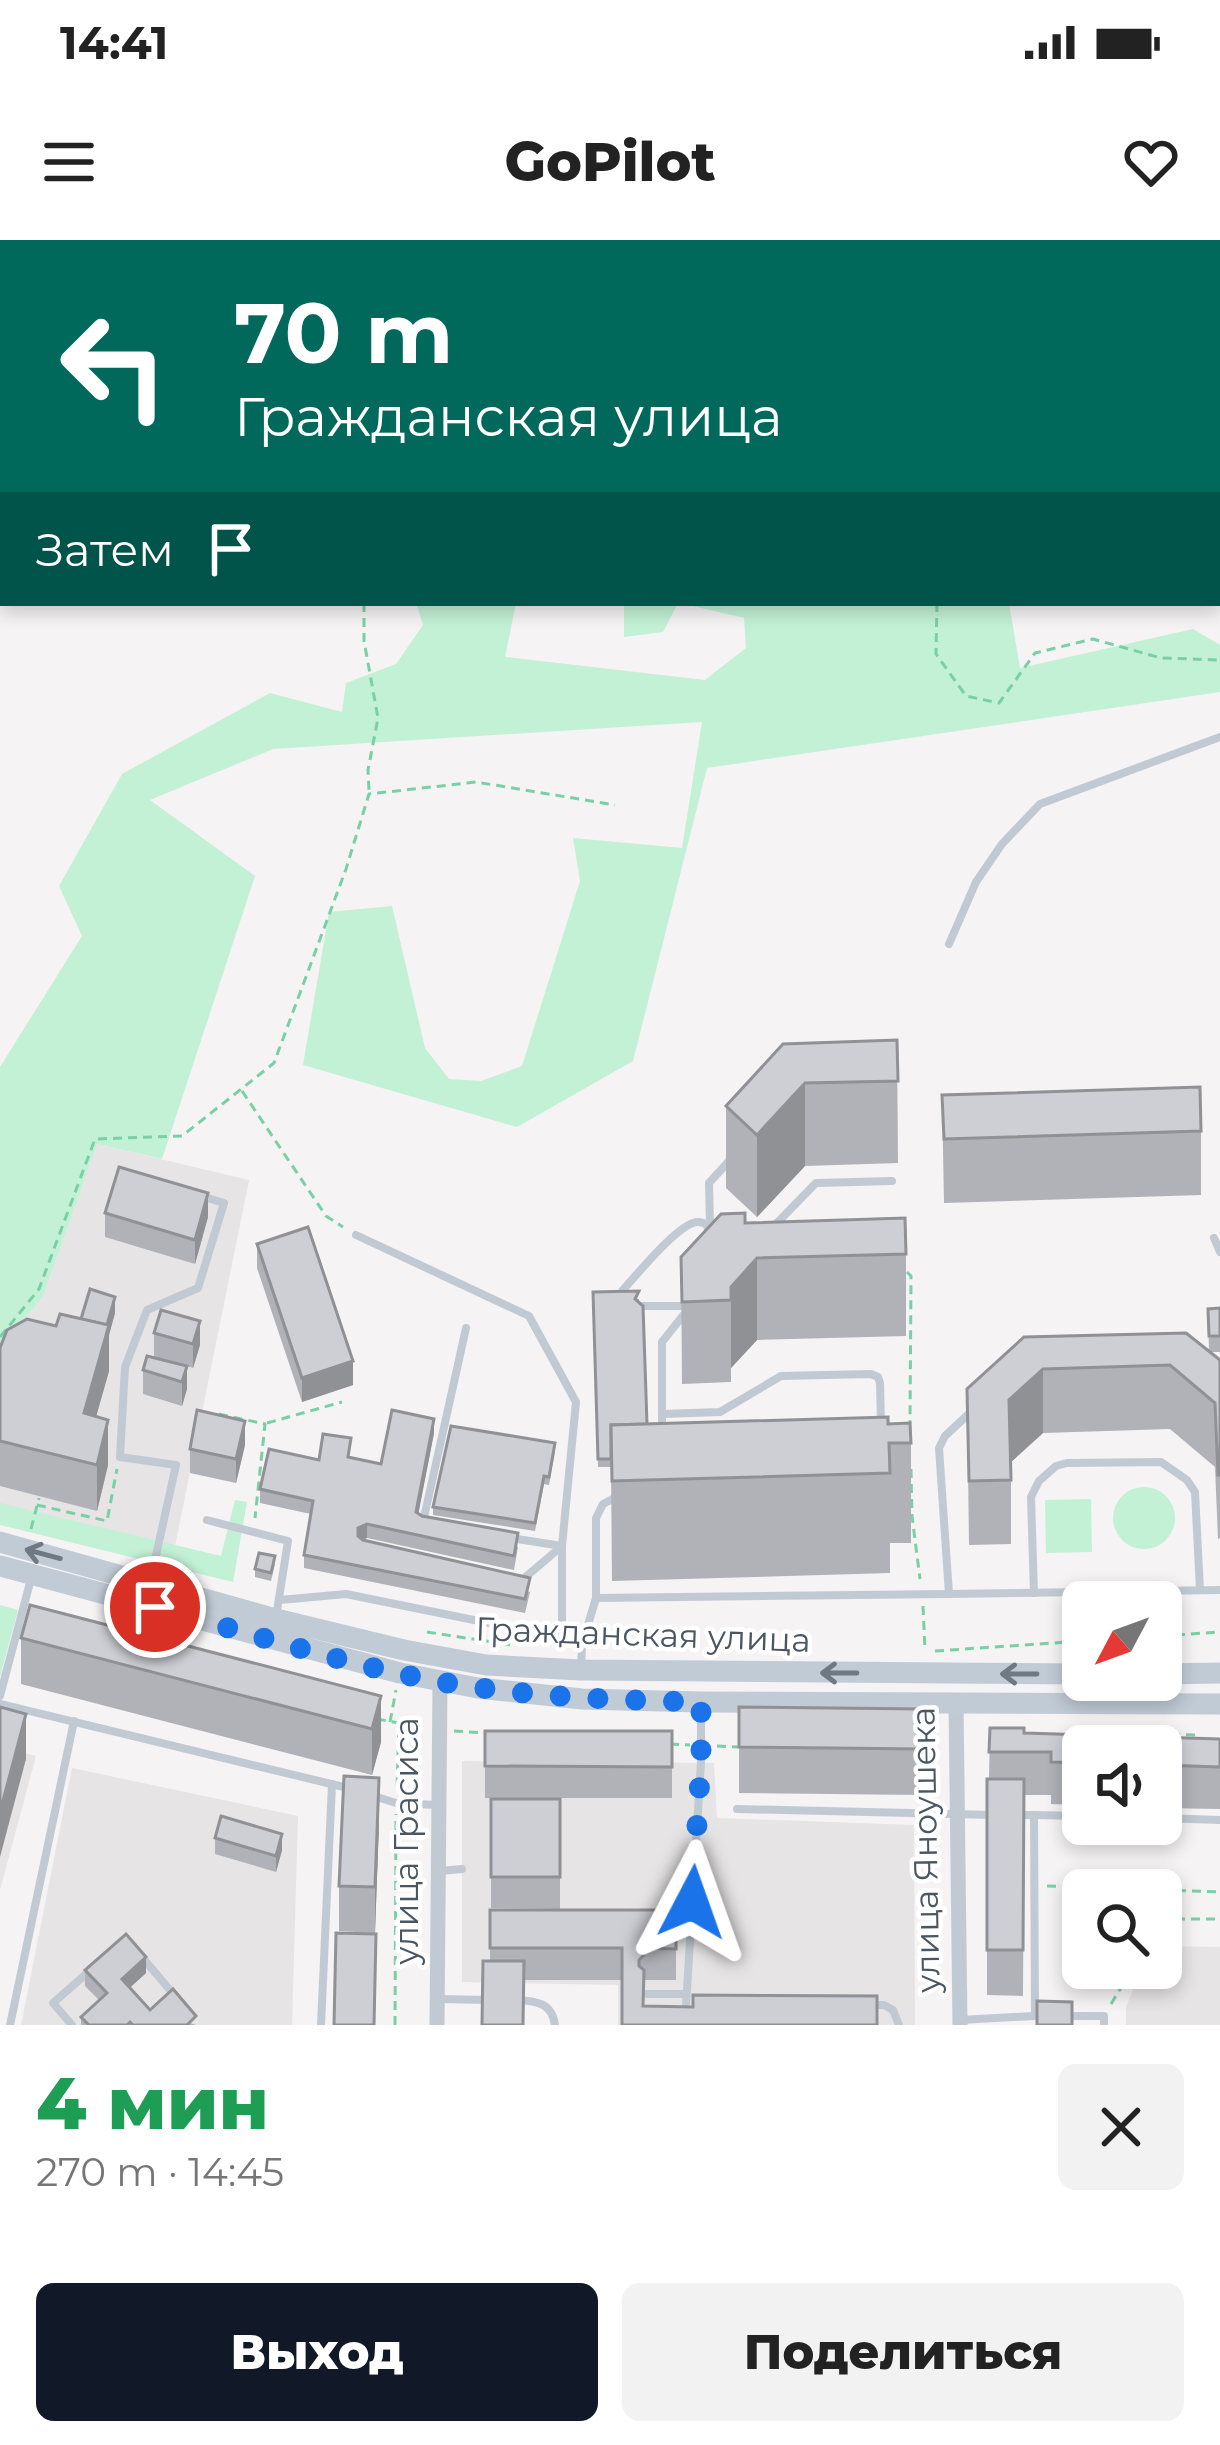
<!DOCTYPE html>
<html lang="ru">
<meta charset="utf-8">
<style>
body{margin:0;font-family:Montserrat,sans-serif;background:#f2f2f2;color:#222;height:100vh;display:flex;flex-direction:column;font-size:45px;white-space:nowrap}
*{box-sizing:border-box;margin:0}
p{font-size:39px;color:#767676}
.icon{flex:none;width:66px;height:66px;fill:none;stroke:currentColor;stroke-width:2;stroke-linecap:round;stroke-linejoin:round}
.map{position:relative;height:1785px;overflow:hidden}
.side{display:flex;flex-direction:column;background:#fff;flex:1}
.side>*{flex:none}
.top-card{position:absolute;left:0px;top:0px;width:1221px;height:366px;box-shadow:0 6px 18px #0003;background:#00695c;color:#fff;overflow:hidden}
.needle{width:78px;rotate:229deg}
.fabs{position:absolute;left:1062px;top:1341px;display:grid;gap:24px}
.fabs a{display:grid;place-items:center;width:120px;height:120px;border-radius:18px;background:#fff;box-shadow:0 6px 18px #0003;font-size:60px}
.pin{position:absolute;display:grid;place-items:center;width:102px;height:102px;color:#fff;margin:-51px;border:6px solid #fff;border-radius:50%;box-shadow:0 3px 12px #0007}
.me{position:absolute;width:132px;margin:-66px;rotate:4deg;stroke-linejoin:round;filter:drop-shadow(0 0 9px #0008)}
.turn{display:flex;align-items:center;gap:42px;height:252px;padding:0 36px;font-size:54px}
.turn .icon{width:156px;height:156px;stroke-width:2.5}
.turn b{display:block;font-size:84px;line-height:102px}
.then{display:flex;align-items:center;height:114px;padding:0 36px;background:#0003;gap:24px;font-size:45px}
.round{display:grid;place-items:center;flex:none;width:126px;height:126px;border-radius:18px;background:#f2f2f2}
.headline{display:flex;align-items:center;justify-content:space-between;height:204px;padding:0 36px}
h1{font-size:72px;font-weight:800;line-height:90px;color:#1e9e55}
.button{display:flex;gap:24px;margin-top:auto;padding:24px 36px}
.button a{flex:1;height:138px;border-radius:18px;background:#111827;color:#fff;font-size:48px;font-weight:800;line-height:138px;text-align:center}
.button a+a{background:#f2f2f2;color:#222}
.status{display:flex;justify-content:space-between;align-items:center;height:84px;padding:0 60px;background:#fff;direction:ltr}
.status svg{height:33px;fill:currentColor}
header{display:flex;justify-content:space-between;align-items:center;height:156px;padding:0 36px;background:#fff;font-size:54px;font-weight:800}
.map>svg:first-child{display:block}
</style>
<div class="status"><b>14:41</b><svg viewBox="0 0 49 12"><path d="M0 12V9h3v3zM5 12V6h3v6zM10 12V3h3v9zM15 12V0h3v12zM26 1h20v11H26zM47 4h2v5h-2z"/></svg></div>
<header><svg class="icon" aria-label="menu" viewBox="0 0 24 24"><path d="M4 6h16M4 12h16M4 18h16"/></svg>GoPilot<svg class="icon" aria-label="heart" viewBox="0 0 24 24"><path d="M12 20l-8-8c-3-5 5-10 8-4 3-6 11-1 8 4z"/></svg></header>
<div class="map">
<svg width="1220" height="1785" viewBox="0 0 1220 1785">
<rect width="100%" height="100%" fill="#f5f3f3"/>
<g fill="#e6e4e5">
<polygon points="97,904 249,940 173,1316 0,1273 0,1108 43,1057"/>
<polygon points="0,1507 36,1516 0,1650"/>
<polygon points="462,1521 714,1523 717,1578 914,1585 915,1785 618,1785 618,1745 462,1742"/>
<polygon points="72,1528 298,1576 292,1785 21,1785"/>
<polygon points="1161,1706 1220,1707 1220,1785 1126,1785 1126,1767 1142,1728 1161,1728"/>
</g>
<g fill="#c3f1d5">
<polygon points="990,0 1178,0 1182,3 988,3"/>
<polygon points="416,363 516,363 505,417 705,440 746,408 744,378 680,363 1009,363 1020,428 1193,389 1220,405 1220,452 707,528 633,821 517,887 303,825 329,672 392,666 425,808 449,839 481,841 522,826 580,641 573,598 682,608 702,482 273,509 150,560 255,636 162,919 97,904 43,1057 0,1108 0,827 82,696 59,646 122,534 270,453 342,472 346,443 396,424 423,385"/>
<polygon points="624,363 678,363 663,392 624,397"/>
<circle cx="1144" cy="1278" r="31"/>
<polygon points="1091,1259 1092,1312 1046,1313 1045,1260"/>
<polygon points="235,1260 247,1262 233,1342 0,1285 0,1263 221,1316"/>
<polygon points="0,1365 18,1370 0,1437"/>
</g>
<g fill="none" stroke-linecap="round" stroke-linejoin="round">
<polyline stroke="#90daee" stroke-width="6" points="0,174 3,174"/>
<g stroke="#7ad0a6" stroke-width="3" stroke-dasharray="9 6" stroke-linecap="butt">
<polyline points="866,0 873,3"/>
<polyline points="1196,0 1196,3"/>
<polyline points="1214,0 1214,3"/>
<polyline points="383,3 384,0"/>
<polyline points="634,3 644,0"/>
<polyline points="925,3 938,0"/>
<polyline points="1184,3 1189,0"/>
<polyline points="1218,20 1220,29"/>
<polyline points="1218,82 1220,90"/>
<polyline points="364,363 364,401 378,478 368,530 369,551"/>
<polyline points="937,363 936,414 966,456 999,463 1035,413 1093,399 1161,418 1220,420"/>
<polyline points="242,851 326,976 343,987"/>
<polyline points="907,1032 911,1036 910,1183"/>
<polyline points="0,1097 39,1049 95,899 182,896 274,823 346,629 369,554 476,542 615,565"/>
<polyline points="219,1174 265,1184 255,1278"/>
<polyline points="267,1183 342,1162"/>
<polyline points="911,1229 912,1276 920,1339"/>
<polyline points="37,1265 107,1281 117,1229"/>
<polyline points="31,1289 39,1258"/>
<polyline points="923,1366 925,1410"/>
<polyline points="427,1392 512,1405"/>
<polyline points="1161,1396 1220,1392"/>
<polyline points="935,1411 1083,1401"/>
<polyline points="377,1479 421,1487"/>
<polyline points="390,1482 396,1450"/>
<polyline points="454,1491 486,1493"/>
<polyline points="1096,1494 1199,1495 1199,1502"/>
<polyline points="670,1504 690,1505"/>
<polyline points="717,1506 738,1507"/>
<polyline points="921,1512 924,1512 924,1482"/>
<polyline points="397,1546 399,1484"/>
<polyline points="1047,1646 1159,1650"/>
<polyline points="1162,1650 1220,1652"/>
<polyline points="1161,1679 1220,1679"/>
<polyline points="1111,1764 1133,1728"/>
<polyline points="395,1785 396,1574"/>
</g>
<g stroke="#c1cad2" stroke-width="8">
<polyline points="949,704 976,642 1002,604 1040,564 1220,497"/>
<polyline points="774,986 816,943 892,941"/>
<polyline points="710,987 709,943 730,920"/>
<polyline points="356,995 529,1076 576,1162 562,1306 522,1340 519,1339"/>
<polyline points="1214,998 1220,1012"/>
<path d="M622,1051C636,1036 679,982 698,982C708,982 708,989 711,996"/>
<polyline points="643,1066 686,1066"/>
<polyline points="974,1169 945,1196 939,1208 949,1354 1220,1350"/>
<polyline points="662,1174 720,1172 781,1136 871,1134 878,1137 880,1143 881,1185"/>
<polyline points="662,1193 662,1102 685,1073"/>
<polyline points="207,1280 288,1301 276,1377"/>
<polyline points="426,1283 423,1282 466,1088"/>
<polyline points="511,1298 562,1306 562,1398"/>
<polyline points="151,1338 176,1225 120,1217 125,1127 147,1070 198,1048 224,963 204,957"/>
<polyline points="1034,1353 1031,1257 1039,1241 1056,1226 1067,1223 1161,1222 1187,1240 1195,1252 1200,1350"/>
<polyline points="596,1358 949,1354"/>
<polyline points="280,1360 346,1354 562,1398 582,1405"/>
<polyline points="581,1429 582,1405 596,1358 596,1278 603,1264 620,1255"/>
<polyline points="0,1456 32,1335"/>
<polyline points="0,1464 348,1548"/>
<polyline points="374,1556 396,1563 436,1565"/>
<polyline points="737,1569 995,1575"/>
<polyline points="1016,1575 1034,1575 1035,1776"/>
<polyline points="1034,1575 1083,1576"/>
<polyline points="1161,1578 1220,1580"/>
<polyline points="440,1631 462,1629"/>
<polyline points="142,1717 175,1756"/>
<polyline points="647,1754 686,1754"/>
<polyline points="439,1759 490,1760"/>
<path d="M517,1760C537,1761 552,1763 555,1785"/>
<polyline points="870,1765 884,1765 893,1770 899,1785"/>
<polyline points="686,1766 701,1522 701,1468"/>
<polyline points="1067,1776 1104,1776 1104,1785"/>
<polyline points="960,1780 1034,1776"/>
<polyline points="10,1785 74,1481"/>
<polyline points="72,1785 53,1763 93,1728"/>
<polyline points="321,1785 332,1544"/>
</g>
<g stroke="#c1cad2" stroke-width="15">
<polyline points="956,1462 960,1785"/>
<polyline points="437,1785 440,1442"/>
</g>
<g stroke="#c1cbd6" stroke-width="21">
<polyline points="0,1302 276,1379 404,1410 486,1425 581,1430 1083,1434"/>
<polyline points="0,1326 400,1433 478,1448 582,1459 701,1462 1220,1464"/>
<polyline points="1161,1434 1220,1433"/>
</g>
</g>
<g fill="#b0b2b7">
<polygon points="897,800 898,923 805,926 757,977 726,948 726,866"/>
<polygon points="942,855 1201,891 1201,955 944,963"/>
<polygon points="105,973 208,977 195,1024 105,997"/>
<polygon points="745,983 906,1014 906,1096 757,1100 731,1128 731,1142 682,1144 681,1017"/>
<polygon points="257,1004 353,1145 302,1162 257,1028"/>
<polygon points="593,1052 639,1059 638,1062 647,1184 888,1184 911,1203 911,1303 890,1303 890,1333 612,1341 611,1227 598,1227"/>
<polygon points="1220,1068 1220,1112 1210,1112 1220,1120 1220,1298 1218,1299 1215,1227 1170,1189 1043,1193 1011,1222 1011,1304 969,1305 967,1149 1186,1093 1209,1111 1208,1069"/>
<polygon points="115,1073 109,1095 109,1131 96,1177 108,1225 97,1271 0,1246 0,1108 56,1086 81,1079"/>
<polygon points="154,1093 200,1105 193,1128 187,1126 187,1149 182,1166 143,1154 143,1130 174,1122 154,1117"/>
<polygon points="434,1193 418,1274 518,1307 514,1330 367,1298 363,1300 530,1352 525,1373 304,1328 304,1315 311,1274 260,1263 260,1249 319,1220 381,1224"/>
<polygon points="245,1205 236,1243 190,1233 190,1209"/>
<polygon points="555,1211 549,1245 544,1244 535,1291 433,1275 433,1267"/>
<polygon points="275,1324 271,1341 255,1337 255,1329"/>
<polygon points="21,1398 381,1456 381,1502 372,1535 21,1444"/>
<polygon points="739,1467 922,1469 922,1555 739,1553"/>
<polygon points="990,1488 1024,1493 1220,1499 1220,1569 1161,1568 1161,1506 1083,1506 1083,1565 1051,1564 1051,1555 1024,1555 1023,1756 987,1755 987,1539 989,1539"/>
<rect x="485" y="1491" width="187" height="67"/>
<polygon points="491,1559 560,1559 560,1669 491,1668"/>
<polygon points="379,1583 375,1693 339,1691 339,1646"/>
<polygon points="215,1598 282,1610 276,1632 215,1614"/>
<polygon points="490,1670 676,1670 676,1740 644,1740 644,1766 622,1785 622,1740 524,1740 524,1785 490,1721"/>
<polygon points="85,1730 146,1733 129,1748 150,1770 196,1785 81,1785 81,1777 99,1760 85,1746"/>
</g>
<g fill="#909195">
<polygon points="805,843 805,926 757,977 757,895"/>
<polygon points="208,953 208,977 195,1024 195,1000"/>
<polygon points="757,1018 757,1100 731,1128 731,1047"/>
<polygon points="115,1057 115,1073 109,1095 109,1131 84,1219 84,1173"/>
<polygon points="200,1081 200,1105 193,1128 193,1104"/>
<polygon points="353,1121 353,1145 302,1162 302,1138"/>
<polygon points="187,1126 187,1149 182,1166 182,1142"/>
<polygon points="1043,1129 1043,1193 1009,1224 1009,1160"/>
<polygon points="434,1179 434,1193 416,1286 416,1272"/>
<polygon points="108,1180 108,1225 97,1271 97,1225"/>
<polygon points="245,1181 245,1205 236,1243 236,1219"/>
<polygon points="367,1284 367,1298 358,1301 358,1288"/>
<polygon points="381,1456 381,1502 372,1535 372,1489"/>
<polygon points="26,1474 26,1519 0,1617 0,1572"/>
<polygon points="379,1538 379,1583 375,1693 375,1647"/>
<polygon points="282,1594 282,1610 276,1632 276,1616"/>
<polygon points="146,1717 146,1733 122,1755 122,1739"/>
</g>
<g fill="#cdcfd5" stroke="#909195" stroke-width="3">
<polygon points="897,800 898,841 805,843 757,895 726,866 783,804"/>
<polygon points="1200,847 1201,891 944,899 942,855"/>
<polygon points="119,927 208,953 195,1000 105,973"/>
<polygon points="745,973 745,983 905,978 906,1014 757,1018 731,1047 731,1060 682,1062 681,1017 721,974"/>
<polygon points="308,987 353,1121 302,1138 257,1004"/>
<polygon points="90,1049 115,1057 107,1085 81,1079"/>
<polygon points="639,1051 635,1059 643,1066 647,1184 611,1185 611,1219 598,1219 593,1052"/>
<polygon points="1220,1068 1220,1096 1209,1096 1208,1069"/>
<polygon points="161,1070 200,1081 193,1104 154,1093"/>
<polygon points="60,1074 109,1085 84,1173 108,1180 97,1225 0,1201 0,1108 7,1090 27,1079 56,1086"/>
<polygon points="1186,1093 1220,1120 1220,1235 1218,1235 1215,1163 1170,1125 1043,1129 1009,1160 1011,1240 969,1241 967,1149 1024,1097"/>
<polygon points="147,1116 187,1126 182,1142 143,1130"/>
<polygon points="197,1170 245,1181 236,1219 190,1209"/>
<polygon points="392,1170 434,1179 416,1272 422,1276 518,1293 514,1316 367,1284 358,1288 358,1296 363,1300 530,1338 525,1359 304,1315 313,1261 260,1249 269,1209 319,1220 323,1194 351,1198 348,1217 381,1224"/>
<polygon points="888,1177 888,1184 910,1183 911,1203 889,1203 890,1233 612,1241 611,1185"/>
<polygon points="451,1186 555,1203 549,1237 544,1236 535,1283 433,1267"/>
<polygon points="259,1313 275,1316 271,1333 255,1329"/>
<polygon points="30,1365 381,1456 372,1489 21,1398"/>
<polygon points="0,1467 26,1474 0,1572"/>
<polygon points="739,1467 922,1469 922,1509 739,1507"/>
<polygon points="990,1488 1024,1488 1024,1493 1220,1499 1220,1527 1161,1525 1161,1506 1083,1506 1083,1523 1051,1522 1051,1512 989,1512"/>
<polygon points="485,1491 672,1491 672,1527 485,1526"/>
<polygon points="344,1536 379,1538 375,1647 339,1646"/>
<polygon points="987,1539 1024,1539 1023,1710 987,1710"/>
<rect x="491" y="1559" width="69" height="78"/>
<polygon points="221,1576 282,1594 276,1616 215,1598"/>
<polygon points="490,1670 676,1670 676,1709 644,1708 644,1715 639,1720 639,1726 644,1730 643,1766 693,1767 693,1755 877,1756 877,1785 622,1785 622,1708 490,1708"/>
<polygon points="336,1693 376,1694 374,1785 334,1785"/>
<polygon points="126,1694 146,1717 122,1739 150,1770 173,1749 196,1776 187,1785 133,1785 130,1782 127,1785 89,1785 81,1777 107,1753 85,1730"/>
<polygon points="483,1721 524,1721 523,1785 482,1785"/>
<polygon points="1037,1761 1072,1762 1072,1785 1037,1785"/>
</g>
<defs><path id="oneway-shaft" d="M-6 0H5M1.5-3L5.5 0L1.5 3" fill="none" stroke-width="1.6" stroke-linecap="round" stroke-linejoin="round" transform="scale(3)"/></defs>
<g stroke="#6e7984">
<use href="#oneway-shaft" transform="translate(43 1314) rotate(-165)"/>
<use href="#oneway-shaft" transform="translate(839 1433) rotate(-180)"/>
<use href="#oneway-shaft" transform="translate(1019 1434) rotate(-180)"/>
</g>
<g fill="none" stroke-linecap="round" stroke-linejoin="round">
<path stroke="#1a73e8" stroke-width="21" stroke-dasharray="0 37.8" d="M155,1367C250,1393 345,1425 442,1442C528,1457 615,1460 701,1462V1523L692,1662"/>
</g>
<g text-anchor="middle" stroke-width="9" stroke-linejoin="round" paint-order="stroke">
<g font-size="33" fill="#4a5661" stroke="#fff">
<text transform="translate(643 1394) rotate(2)" y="12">Гражданская улица</text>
<text transform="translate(406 1601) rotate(-90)" y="12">улица Грасиса</text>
<text transform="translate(925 1610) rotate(-91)" y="12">улица Яноушека</text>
</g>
</g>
</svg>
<div class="fabs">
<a><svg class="needle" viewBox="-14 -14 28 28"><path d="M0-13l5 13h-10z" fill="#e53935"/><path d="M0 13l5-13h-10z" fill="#767676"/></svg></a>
<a><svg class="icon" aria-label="sound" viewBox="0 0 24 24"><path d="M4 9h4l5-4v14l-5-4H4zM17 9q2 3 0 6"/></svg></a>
<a><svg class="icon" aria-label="search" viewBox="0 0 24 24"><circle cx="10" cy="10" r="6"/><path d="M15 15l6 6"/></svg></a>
</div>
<div class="pin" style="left:155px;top:1367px;background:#d93025"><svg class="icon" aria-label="arrive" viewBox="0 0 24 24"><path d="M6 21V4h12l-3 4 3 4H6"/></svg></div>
<svg class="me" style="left:692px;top:1662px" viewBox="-20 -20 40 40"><path d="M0-17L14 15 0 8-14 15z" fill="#1a73e8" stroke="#fff" stroke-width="4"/></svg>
<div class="top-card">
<div class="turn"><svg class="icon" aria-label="left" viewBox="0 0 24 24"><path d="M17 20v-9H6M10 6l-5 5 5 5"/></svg><div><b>70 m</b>Гражданская улица</div></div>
<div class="then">Затем<svg class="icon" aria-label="arrive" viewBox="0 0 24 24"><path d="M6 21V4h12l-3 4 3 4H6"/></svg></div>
</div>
</div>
<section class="side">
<div class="headline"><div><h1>4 мин</h1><p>270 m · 14:45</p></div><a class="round"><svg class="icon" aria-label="close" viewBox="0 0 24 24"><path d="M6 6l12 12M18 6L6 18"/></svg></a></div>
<div class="button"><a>Выход</a><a>Поделиться</a></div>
</section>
